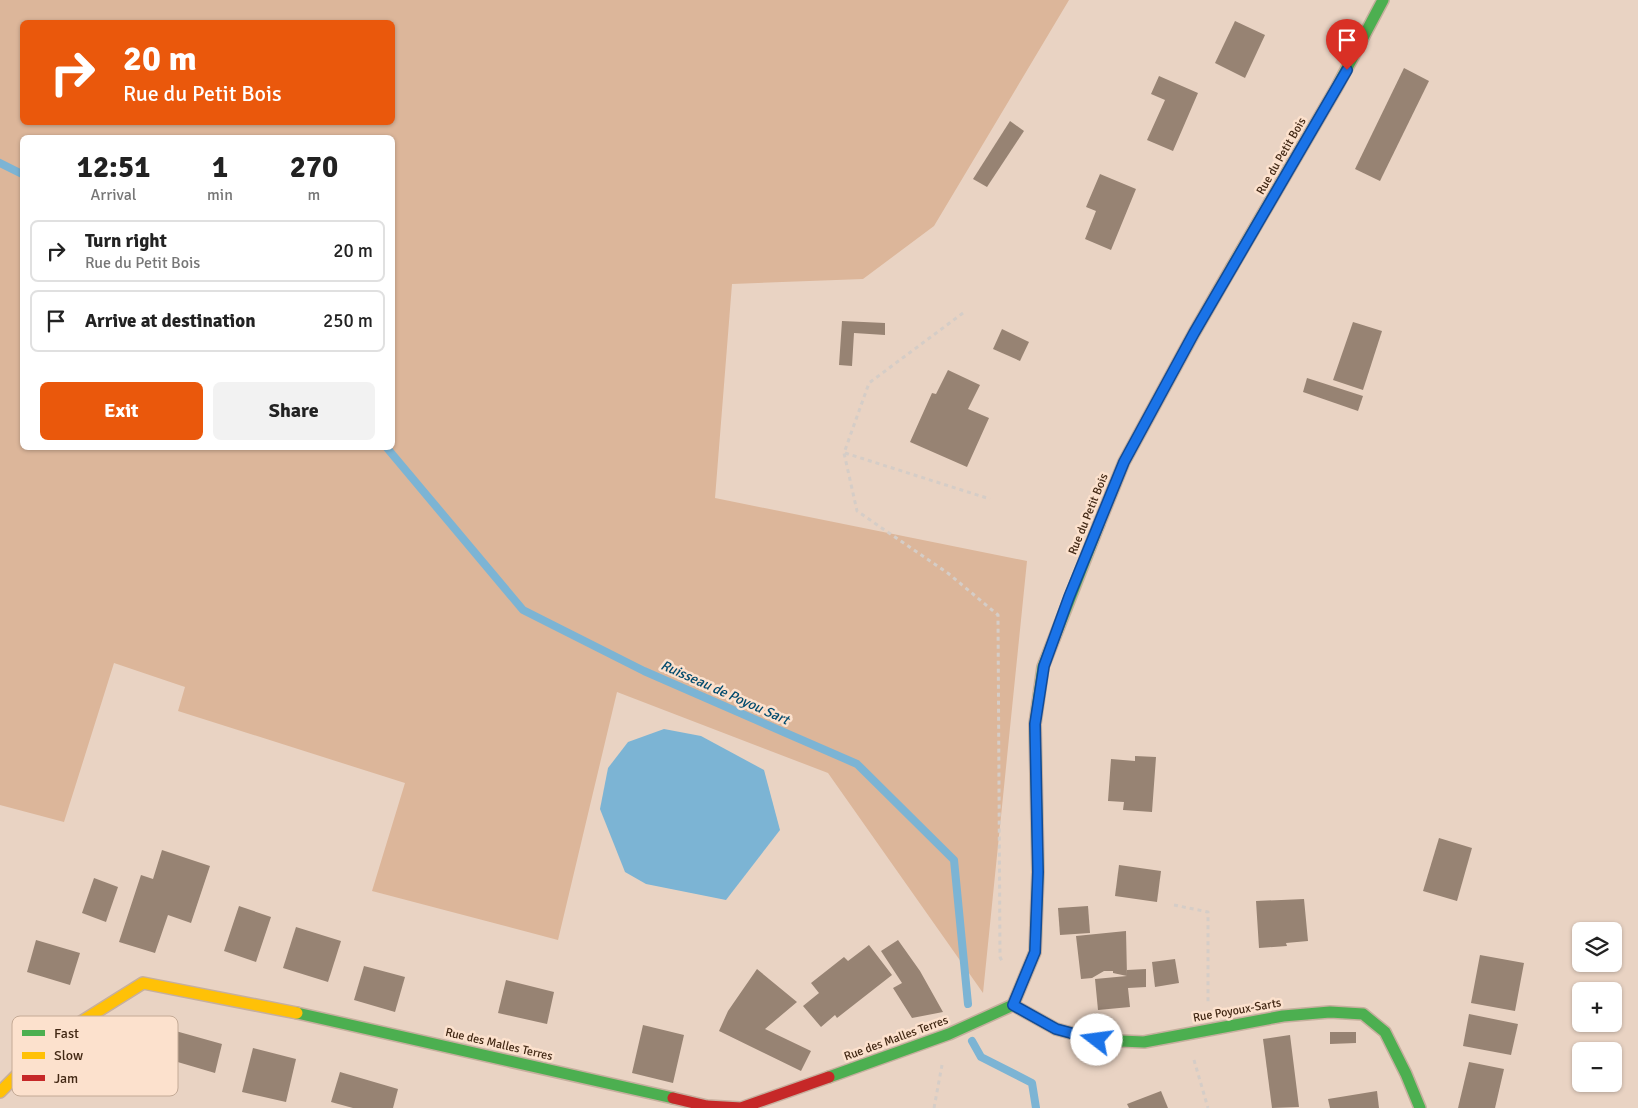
<!DOCTYPE html>
<meta charset="utf-8">
<style>
body{margin:0;font-family:Signika,sans-serif;background:#f2f2f2;color:#222;height:100vh;display:flex;flex-direction:column;font-size:19px;white-space:nowrap}
*{box-sizing:border-box;margin:0}
p{font-size:16px;color:#767676}
.icon{flex:none;width:28px;height:28px;fill:none;stroke:currentColor;stroke-width:2;stroke-linecap:round;stroke-linejoin:round}
.map{position:relative;flex:1;overflow:hidden}
.side{position:absolute;left:20px;top:135px;width:375px;height:315px;display:flex;flex-direction:column;background:#fff;border-radius:8px;box-shadow:0 1px 4px #0004}
.side>*{flex:none}
.hud{position:absolute;left:20px;top:20px;width:375px;height:105px;border-radius:8px;box-shadow:0 1px 4px #0004;background:#ea580c;color:#fff;overflow:hidden}
.tools{position:absolute;left:1572px;top:922px;display:grid;gap:10px}
.tools a{display:grid;place-items:center;width:50px;height:50px;border-radius:8px;background:#fff;box-shadow:0 1px 4px #0004;font-size:25px}
.pin{position:absolute;display:grid;place-items:center;width:42px;height:42px;color:#fff;margin:-51px -21px;border-radius:50% 50% 50% 0;rotate:-45deg;box-shadow:0 0 5px #0007}
.pin .icon{rotate:45deg}
.me{position:absolute;width:55px;margin:-28px;rotate:285deg;stroke-linejoin:round;filter:drop-shadow(0 0 4px #0008)}
.turn{display:flex;align-items:center;gap:18px;height:105px;padding:0 20px;font-size:22px}
.turn .icon{width:65px;height:65px;stroke-width:2.5}
.turn b{display:block;font-size:35px;line-height:42px}
.eta{display:flex;justify-content:space-evenly;align-items:center;height:85px;text-align:center}
.eta b{font-size:30px;font-weight:800;line-height:35px}
.primary-button{display:flex;gap:10px;margin-top:auto;padding:10px 20px}
.primary-button a{flex:1;height:58px;border-radius:8px;background:#ea580c;color:#fff;font-size:20px;font-weight:800;line-height:58px;text-align:center}
.primary-button a+a{background:#f2f2f2;color:#222}
ul{padding:0;list-style:none}
li{display:flex;align-items:center;gap:15px;height:62px;margin:0 10px 8px;padding:0 10px;border:2px solid #e0e0e0;border-radius:8px}
li div{flex:1}
li b{display:block;font-size:19px}
li em{font-style:normal}
.map>svg:first-child{display:block}
</style>
<div class="map">
<svg width="1638" height="1108" viewBox="0 0 1638 1108">
<rect width="100%" height="100%" fill="#e9d3c3"/>
<path fill="#dcb69a" fill-rule="evenodd" d="M0,0H1069L934,226L863,279L732,284L715,498L1027,561L983,993L828,773L617,692L558,940L372,891L405,783L178,711L185,687L114,663L64,822L0,805ZM392,22V122H22V22ZM22,138H392V448H22Z"/>
<polygon fill="#7cb4d4" points="664,729 701,736 764,770 780,830 726,900 646,884 625,872 600,809 608,768 628,742"/>
<g fill="none" stroke-linecap="round" stroke-linejoin="round">
<g stroke="#7cb4d4" stroke-width="8">
<polyline points="0,163 22,174"/>
<polyline points="387,448 523,610 644,671 857,764 954,860 968,1004"/>
<polyline points="972,1041 981,1057 1032,1083 1036,1108"/>
</g>
</g>
<g fill="#978373">
<polygon points="1235,21 1265,35 1245,78 1215,63"/>
<polygon points="1404,68 1429,81 1380,181 1355,169"/>
<polygon points="1159,76 1198,93 1173,151 1147,140 1165,100 1151,94"/>
<polygon points="1010,121 1024,131 987,187 973,179"/>
<polygon points="1100,174 1136,189 1111,250 1085,239 1096,211 1086,207"/>
<polygon points="842,321 885,323 885,335 854,333 852,366 839,365"/>
<polygon points="1353,322 1382,331 1363,390 1333,380"/>
<polygon points="1002,329 1029,342 1020,361 993,349"/>
<polygon points="948,370 980,385 968,409 989,418 967,467 910,442 932,393 936,394"/>
<polygon points="1307,378 1363,396 1358,411 1303,392"/>
<polygon points="1135,756 1156,757 1152,812 1123,810 1124,802 1108,801 1111,759 1135,761"/>
<polygon points="1439,838 1472,848 1457,901 1423,891"/>
<polygon points="162,850 210,866 191,923 168,915 155,953 119,942 141,875 153,879"/>
<polygon points="1119,865 1161,871 1157,902 1115,896"/>
<polygon points="94,878 118,887 106,922 82,913"/>
<polygon points="1304,899 1308,941 1286,943 1287,946 1259,948 1256,901"/>
<polygon points="239,906 271,917 256,962 224,951"/>
<polygon points="1088,906 1090,933 1060,935 1058,908"/>
<polygon points="296,927 341,941 328,982 283,968"/>
<polygon points="1126,931 1127,976 1113,973 1113,971 1104,971 1092,978 1081,979 1076,936"/>
<polygon points="36,940 80,953 70,985 27,972"/>
<polygon points="898,940 920,971 943,1012 912,1018 893,988 902,983 881,951"/>
<polygon points="869,945 892,975 837,1018 835,1015 821,1027 803,1006 819,993 811,983 844,957 848,961"/>
<polygon points="1480,955 1524,963 1515,1011 1471,1003"/>
<polygon points="1175,959 1179,983 1155,987 1152,962"/>
<polygon points="364,966 405,977 395,1012 354,1000"/>
<polygon points="757,969 797,1002 765,1029 811,1051 801,1071 719,1031 728,1011"/>
<polygon points="1146,969 1146,987 1128,988 1130,1007 1098,1010 1095,979 1127,976 1127,970"/>
<polygon points="506,980 554,992 547,1024 498,1013"/>
<polygon points="1469,1014 1518,1024 1511,1055 1463,1046"/>
<polygon points="643,1025 684,1035 673,1083 632,1073"/>
<polygon points="172,1030 222,1044 215,1073 164,1058"/>
<polygon points="1330,1032 1356,1032 1356,1043 1330,1044"/>
<polygon points="1290,1035 1299,1107 1272,1108 1263,1039"/>
<polygon points="253,1048 296,1059 286,1102 242,1092"/>
<polygon points="1469,1062 1504,1069 1495,1108 1458,1108"/>
<polygon points="340,1072 398,1089 393,1108 353,1108 331,1102"/>
<polygon points="1161,1091 1168,1108 1129,1108 1127,1104"/>
<polygon points="1377,1091 1379,1108 1330,1108 1328,1099"/>
</g>
<g fill="none" stroke-linecap="round" stroke-linejoin="round">
<g stroke="#c6af9e" stroke-width="14">
<g id="fast">
<polyline points="1232,267 1337,87 1383,0"/>
<polyline points="1013,1005 1035,952 1038,872 1035,724 1043,667 1099,524"/>
<polyline points="1013,1005 1056,1029 1097,1040 1144,1042 1283,1016 1330,1012 1363,1014 1385,1032 1406,1074 1420,1108"/>
<polyline points="297,1013 673,1098"/>
<polyline points="829,1077 949,1034 1013,1005"/>
</g>
</g>
<g stroke="#c6af9e" stroke-width="14">
<g id="slow">
<polyline points="1099,524 1124,462 1194,333 1232,267"/>
<polyline points="0,1092 52,1040 143,983 297,1013"/>
</g>
</g>
<g stroke="#c6af9e" stroke-width="14">
<polyline id="jam" points="673,1098 707,1106 741,1108 829,1077"/>
</g>
<g stroke="#d5cdc7" stroke-width="3" stroke-dasharray="4 4" stroke-linecap="butt">
<polyline points="963,313 869,383 844,453 857,511 949,574 998,615 1000,957 1002,961"/>
<polyline points="845,453 990,499"/>
<polyline points="1174,905 1208,912 1208,1003"/>
<polyline points="1194,1060 1208,1108"/>
<polyline points="934,1108 942,1065"/>
</g>
<use href="#fast" stroke="#4caf50" stroke-width="11"/>
<use href="#slow" stroke="#ffc107" stroke-width="11"/>
<use href="#jam" stroke="#c62828" stroke-width="11"/>
</g>
<g fill="none" stroke-linecap="round" stroke-linejoin="round">
<g stroke="#114b97" stroke-width="12">
<polyline id="route" points="1097,1040 1056,1029 1013,1005 1035,952 1038,872 1035,724 1044,666 1069,597 1124,462 1194,333 1347,70"/>
</g>
<use href="#route" stroke="#1a73e8" stroke-width="9"/>
</g>
<g text-anchor="middle" stroke-width="5" stroke-linejoin="round" paint-order="stroke">
<g font-size="12" fill="#422814" stroke="#fce1cd">
<text transform="translate(1281 156) rotate(-60)" y="4">Rue du Petit Bois</text>
<text transform="translate(1088 514) rotate(-68)" y="4">Rue du Petit Bois</text>
<text transform="translate(1237 1010) rotate(-10)" y="4">Rue Poyoux-Sarts</text>
<text transform="translate(896 1038) rotate(-20)" y="4">Rue des Malles Terres</text>
<text transform="translate(499 1044) rotate(13)" y="4">Rue des Malles Terres</text>
</g>
<g font-size="14" font-style="italic" fill="#004a6d" stroke="#fce1cd">
<text transform="translate(725 692) rotate(24)" y="5">Ruisseau de Poyou Sart</text>
</g>
</g>
<rect x="12" y="1016" width="166" height="80" rx="8" fill="#fce1cd" stroke="#c4aa96" stroke-width="1"/>
<rect x="22" y="1030" width="23" height="6" fill="#4caf50"/>
<rect x="22" y="1052" width="23" height="7" fill="#ffc107"/>
<rect x="22" y="1075" width="23" height="6" fill="#c62828"/>
<g font-size="14" fill="#422814">
<text x="54" y="1038">Fast</text>
<text x="54" y="1060">Slow</text>
<text x="54" y="1083">Jam</text>
</g>
</svg>
<div class="tools">
<a><svg class="icon" aria-label="layers" viewBox="0 0 24 24"><path d="M12 4l9 5-9 5-9-5zM3 14l9 5 9-5"/></svg></a>
<a>+</a>
<a>−</a>
</div>
<div class="pin" style="left:1347px;top:70px;background:#d93025"><svg class="icon" aria-label="arrive" viewBox="0 0 24 24"><path d="M6 21V4h12l-3 4 3 4H6"/></svg></div>
<svg class="me" style="left:1097px;top:1040px" viewBox="-20 -20 40 40"><circle r="19" fill="#fff"/><path d="M0-13L10 11 0 6-10 11z" fill="#1a73e8"/></svg>
<div class="hud">
<div class="turn"><svg class="icon" aria-label="right" viewBox="0 0 24 24"><path d="M7 20v-9h11M14 6l5 5-5 5"/></svg><div><b>20 m</b>Rue du Petit Bois</div></div>
</div>
<section class="side">
<div class="eta">
<div><b>12:51</b><p>Arrival</p></div>
<div><b>1</b><p>min</p></div>
<div><b>270</b><p>m</p></div>
</div>
<ul>
<li><svg class="icon" aria-label="right" viewBox="0 0 24 24"><path d="M7 20v-9h11M14 6l5 5-5 5"/></svg><div><b>Turn right</b><p>Rue du Petit Bois</p></div><em>20 m</em></li>
<li><svg class="icon" aria-label="arrive" viewBox="0 0 24 24"><path d="M6 21V4h12l-3 4 3 4H6"/></svg><div><b>Arrive at destination</b></div><em>250 m</em></li>
</ul>
<div class="primary-button"><a>Exit</a><a>Share</a></div>
</section>
</div>
